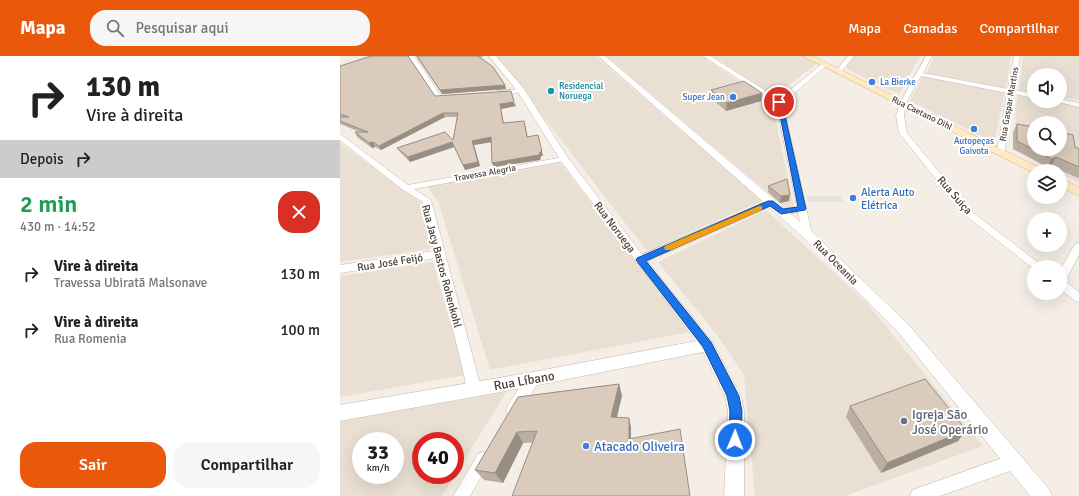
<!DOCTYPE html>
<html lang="pt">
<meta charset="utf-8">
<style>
body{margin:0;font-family:Signika,sans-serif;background:#f6f6f6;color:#222;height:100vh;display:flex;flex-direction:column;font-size:15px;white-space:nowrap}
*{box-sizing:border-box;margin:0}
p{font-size:13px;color:#767676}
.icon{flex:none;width:22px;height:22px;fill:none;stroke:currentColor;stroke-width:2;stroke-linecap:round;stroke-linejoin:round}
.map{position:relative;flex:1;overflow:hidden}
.details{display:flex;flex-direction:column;background:#fff;width:340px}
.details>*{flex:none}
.banner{background:#fff;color:#222;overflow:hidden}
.buttons{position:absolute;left:687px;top:12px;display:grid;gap:8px}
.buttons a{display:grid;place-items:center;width:40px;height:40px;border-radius:50%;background:#fff;box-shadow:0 4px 16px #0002;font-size:20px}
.speed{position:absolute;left:12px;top:376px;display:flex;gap:8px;font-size:20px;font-weight:700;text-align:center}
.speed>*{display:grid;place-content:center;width:52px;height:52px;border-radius:50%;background:#fff;box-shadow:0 4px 16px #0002;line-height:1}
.speed small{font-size:10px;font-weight:400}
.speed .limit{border:6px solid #d22;background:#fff;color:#111}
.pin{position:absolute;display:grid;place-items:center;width:34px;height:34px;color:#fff;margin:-17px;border:2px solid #fff;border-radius:50%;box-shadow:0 1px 4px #0007}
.me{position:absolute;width:44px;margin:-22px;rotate:1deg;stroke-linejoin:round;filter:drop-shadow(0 0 3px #0008)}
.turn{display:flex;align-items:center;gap:14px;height:84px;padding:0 20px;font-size:18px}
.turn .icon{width:52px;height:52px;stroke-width:2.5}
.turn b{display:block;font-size:28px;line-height:34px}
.then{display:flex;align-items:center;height:38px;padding:0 20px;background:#0003;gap:8px;font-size:15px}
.round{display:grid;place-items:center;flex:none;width:42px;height:42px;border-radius:16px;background:#f6f6f6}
.summary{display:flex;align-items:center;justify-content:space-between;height:68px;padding:0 20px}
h1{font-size:24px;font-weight:600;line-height:30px;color:#1e9e55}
.action{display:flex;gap:8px;margin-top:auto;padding:8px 20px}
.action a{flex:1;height:46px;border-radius:16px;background:#ea580c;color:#fff;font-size:16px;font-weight:600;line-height:46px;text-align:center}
.action a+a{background:#f6f6f6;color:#222}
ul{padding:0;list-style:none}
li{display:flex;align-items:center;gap:12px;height:56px;padding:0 20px}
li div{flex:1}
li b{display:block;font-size:15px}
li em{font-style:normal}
header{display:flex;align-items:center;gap:24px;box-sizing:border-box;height:56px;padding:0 20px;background:#ea580c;color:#fff}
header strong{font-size:19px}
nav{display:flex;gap:22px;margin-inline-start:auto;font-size:14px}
.search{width:280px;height:36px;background:#f6f6f6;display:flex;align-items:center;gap:10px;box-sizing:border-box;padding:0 14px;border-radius:16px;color:#767676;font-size:15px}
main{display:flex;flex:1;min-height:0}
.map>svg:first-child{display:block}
</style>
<header>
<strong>Mapa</strong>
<div class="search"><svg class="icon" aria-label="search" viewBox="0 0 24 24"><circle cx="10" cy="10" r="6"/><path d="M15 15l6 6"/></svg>Pesquisar aqui</div>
<nav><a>Mapa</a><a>Camadas</a><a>Compartilhar</a></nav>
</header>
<main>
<section class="details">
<div class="banner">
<div class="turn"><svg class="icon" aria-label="right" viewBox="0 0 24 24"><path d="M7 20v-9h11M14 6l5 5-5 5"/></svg><div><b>130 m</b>Vire à direita</div></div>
<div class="then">Depois<svg class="icon" aria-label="right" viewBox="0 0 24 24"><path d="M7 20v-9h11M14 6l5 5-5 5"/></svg></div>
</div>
<div class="summary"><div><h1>2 min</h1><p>430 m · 14:52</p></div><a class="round" style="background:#d93025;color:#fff"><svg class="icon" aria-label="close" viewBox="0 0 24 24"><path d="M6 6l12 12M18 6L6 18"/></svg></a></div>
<ul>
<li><svg class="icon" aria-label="right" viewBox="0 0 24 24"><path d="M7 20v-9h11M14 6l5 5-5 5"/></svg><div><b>Vire à direita</b><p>Travessa Ubiratã Malsonave</p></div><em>130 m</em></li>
<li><svg class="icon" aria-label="right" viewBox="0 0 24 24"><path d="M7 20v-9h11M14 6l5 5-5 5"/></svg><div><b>Vire à direita</b><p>Rua Romenia</p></div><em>100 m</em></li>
</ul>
<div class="action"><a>Sair</a><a>Compartilhar</a></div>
</section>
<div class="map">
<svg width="739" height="440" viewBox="0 0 739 440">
<rect width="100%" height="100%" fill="#f5eee6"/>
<g fill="#e9e0d3" fill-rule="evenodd">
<polygon points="156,0 255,0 422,145 307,195"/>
<polygon points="266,0 360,0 432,47 454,151 446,152"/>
<polygon points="372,0 462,0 477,7 435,40"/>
<polygon points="514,0 580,0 559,38 506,13"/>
<polygon points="594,0 671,0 666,32 587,17"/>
<polygon points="683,0 739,0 739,44 720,41 720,19 694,19 694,37 679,34"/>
<polygon points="583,20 665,36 654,86 570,45"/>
<path d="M677,39L694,42V45H709L739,51V127L720,117V115H716L673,93ZM694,67H720V93H694Z"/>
<polygon points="0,87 80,146 91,193 0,206"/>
<polygon points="220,106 350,276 150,314 98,145 86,129"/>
<polygon points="426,154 527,247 643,390 505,440 415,440 404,319 377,279 318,206"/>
<polygon points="93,206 125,319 0,341 0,220"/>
<path d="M167,335L102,440H0V365ZM21,385H55V419H21ZM81,385H115V419H81Z"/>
</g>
<polygon fill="#e5e2de" points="467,140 500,140 503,146 468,146"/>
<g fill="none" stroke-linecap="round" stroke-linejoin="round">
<g stroke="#c4b8aa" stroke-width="1">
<g id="minor">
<polygon points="68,0 74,0 101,40 114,40 114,42 97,43"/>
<polygon points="363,0 370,0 439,43 482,8 487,9 443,47 472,178 471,180 463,180 462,178 458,156 441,159 436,156 441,153 457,151 436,47"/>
<polygon points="508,0 514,0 500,17 496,17 496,15"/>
<polygon points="586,0 592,0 583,17 668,33 674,0 680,0 675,34 694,38 694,42 674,38 664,98 661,98 657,96 667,37 581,20 566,47 564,60 567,77 631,155 704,211 694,211 694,213 625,159 559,77 556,60 560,47"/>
<polygon points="181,33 184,35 183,36 157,39 154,37 157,35"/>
<polygon points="720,43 739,47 739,51 718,46 717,45 720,45"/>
<polygon points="0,78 68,129 224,101 228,103 224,105 74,133 91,144 141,332 139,336 134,338 129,336 127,332 96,202 0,217 0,209 94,195 82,145 63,134 0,84"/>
<polygon points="431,144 436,147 434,149 304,207 296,207 295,204 296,201"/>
<polygon points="739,187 739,199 725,225 739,236 739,246 735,245 720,233 720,214 735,188"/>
<polygon points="193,317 198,319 200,323 198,327 178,359 173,360 168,359 166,354 168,349 188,319"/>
<polygon points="143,396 148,398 151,403 130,440 113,440 138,398"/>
<polygon points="673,398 678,401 681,406 678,411 673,414 600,440 570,440 572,434 578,432"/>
</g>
</g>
<g stroke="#c4b8aa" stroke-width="1">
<g id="tertiary">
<polygon points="149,0 156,0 184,33 228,102 304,201 372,285 401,340 404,355 404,440 384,440 388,355 385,340 363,296 193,330 0,365 0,349 193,316 356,285 221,105 178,36"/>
<polygon points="258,0 265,0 471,175 568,268 709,433 712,440 690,440 558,276 463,181"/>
</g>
</g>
<g stroke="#ddc093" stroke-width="1">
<g id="secondary">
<polygon points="463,0 473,0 702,113 704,115 694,115 694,117"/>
<polygon points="720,122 739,131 739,140 720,131"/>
</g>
</g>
<use href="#minor" fill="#fff" fill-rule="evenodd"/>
<use href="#tertiary" fill="#fff" fill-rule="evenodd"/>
<use href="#secondary" fill="#ffeac6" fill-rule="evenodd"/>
</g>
<g fill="#bbafa3">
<polygon points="76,0 142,0 143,1 140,1 165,29 166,33 102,38"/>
<polygon points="0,10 95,40 176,50 161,53 164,67 184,65 188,81 203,100 201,100 200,104 154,111 151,86 134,89 140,110 125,114 114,91 70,106 60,96 57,92 113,84 117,61 105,61 41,94 35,91 32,92 17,81 15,76 20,76 0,68"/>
<polygon points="371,34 421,45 386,55 371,42"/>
<polygon points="677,68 739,93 739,121 738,122 711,110 707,111 673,93 673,76"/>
<polygon points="428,130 449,145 440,147 428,136"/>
<polygon points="279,328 282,340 277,361 289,362 291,372 291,382 183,387 163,427 144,424 135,414 178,341"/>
<polygon points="510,350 626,374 618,385 541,417 506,361"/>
</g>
<g fill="#998e84">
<polygon points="165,29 166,33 102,38 100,34"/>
<polygon points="422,37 421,45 386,55 387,47"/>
<polygon points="174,46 176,50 161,53 164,72 163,67 160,48"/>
<polygon points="103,57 105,61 41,94 39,90"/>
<polygon points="198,79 203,100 201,100 200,104 154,111 152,107"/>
<polygon points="151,81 152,86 134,89 140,110 125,114 123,109 132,85"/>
<polygon points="33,86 35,91 32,92 29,87"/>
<polygon points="112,86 114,91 70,106 68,101"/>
<polygon points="716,101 711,110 707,111 712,103"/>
<polygon points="450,139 449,145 440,147 441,140"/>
<polygon points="279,328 282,340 274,372 271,361"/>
<polygon points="289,362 291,372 291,393 289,383"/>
<polygon points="626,374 618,385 541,417 547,407"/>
<polygon points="177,376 183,387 163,427 155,417"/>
</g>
<g fill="#dacbbd" stroke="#998e84">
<polygon points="31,0 68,0 95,40 171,35 174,46 160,48 163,67 184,65 187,81 198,79 202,95 200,96 199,99 152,107 151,81 132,85 138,106 123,109 112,86 68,101 57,92 105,76 113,84 118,57 103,57 39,90 33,86 29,87 15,76 28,76 0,65 0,61 9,61 0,58 0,10"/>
<polygon points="77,0 138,0 153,11 165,29 100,34"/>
<polygon points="404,25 422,37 387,47 371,34"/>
<polygon points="677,68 694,71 694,93 720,93 720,76 733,79 735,91 739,93 739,111 716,101 712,103 677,85"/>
<polygon points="447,123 450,139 441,140 428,130"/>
<polygon points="585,323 626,374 547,407 510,350"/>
<polygon points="279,328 271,361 289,362 289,383 340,373 350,440 172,440 197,375 177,376 155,417 135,414 178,341"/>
</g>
<polygon fill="#1a73e8" stroke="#114b97" points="437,44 442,46 466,153 465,154 441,158 430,150 306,205 371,286 399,340 402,355 401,384 400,388 395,389 391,388 389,384 390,355 387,340 363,291 296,204 297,202 428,145 433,145 443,153 458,151"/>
<polygon fill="#f59e0b" points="419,150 422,150 422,154 331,194 325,194 324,192 325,190"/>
<g fill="#3f7fe0" stroke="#fff" stroke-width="1.5">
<circle cx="532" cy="26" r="4"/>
<circle cx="393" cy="41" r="4"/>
<circle cx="634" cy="73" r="4"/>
<circle cx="513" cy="142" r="4"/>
<circle cx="246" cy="390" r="4"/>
</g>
<circle fill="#0f9aa8" stroke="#fff" stroke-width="1.5" cx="211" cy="35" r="4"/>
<circle fill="#6b7280" stroke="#fff" stroke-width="1.5" cx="564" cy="365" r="4"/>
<g text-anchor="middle" stroke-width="4" stroke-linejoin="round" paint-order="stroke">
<g font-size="9" fill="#366cbe" stroke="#fff" text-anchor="start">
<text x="540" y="29">La Bierke</text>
<text x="385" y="44" text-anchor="end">Super Jean</text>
<text x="634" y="88" text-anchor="middle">Autopeças<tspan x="634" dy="10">Gaivota</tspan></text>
</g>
<g font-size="9" fill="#0d838f" stroke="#fff" text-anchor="start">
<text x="219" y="33">Residencial<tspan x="219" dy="10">Noruega</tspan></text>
</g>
<g font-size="9" fill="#483e34" stroke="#fff">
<text transform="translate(669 48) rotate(-80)" y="3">Rua Gaspar Martins</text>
<text transform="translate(582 57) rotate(26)" y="3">Rua Caetano Dihl</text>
<text transform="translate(145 117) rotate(-10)" y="3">Travessa Alegria</text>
</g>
<g font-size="11" fill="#366cbe" stroke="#fff" text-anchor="start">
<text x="521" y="140">Alerta Auto<tspan x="521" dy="13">Elétrica</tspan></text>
</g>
<g font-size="11" fill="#483e34" stroke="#fff">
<text transform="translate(615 139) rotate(49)" y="4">Rua Suiça</text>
<text transform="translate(275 171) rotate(53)" y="4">Rua Noruega</text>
<text transform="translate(50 206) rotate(-9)" y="4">Rua José Feijó</text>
<text transform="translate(496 206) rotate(45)" y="4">Rua Oceania</text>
<text transform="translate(102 210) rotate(75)" y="4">Rua Jacy Bastos Rohenkohl</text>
</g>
<g font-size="13" fill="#483e34" stroke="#fff">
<text transform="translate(184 324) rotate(-10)" y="5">Rua Líbano</text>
</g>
<g font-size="13" fill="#5b616d" stroke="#fff" text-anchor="start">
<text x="572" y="363">Igreja São<tspan x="572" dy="15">José Operário</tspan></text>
</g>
<g font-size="13" fill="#366cbe" stroke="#fff" text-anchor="start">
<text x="254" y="395">Atacado Oliveira</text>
</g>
</g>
</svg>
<div class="buttons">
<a><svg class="icon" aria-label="sound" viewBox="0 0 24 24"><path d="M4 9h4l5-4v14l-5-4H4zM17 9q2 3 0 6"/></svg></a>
<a><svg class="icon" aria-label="search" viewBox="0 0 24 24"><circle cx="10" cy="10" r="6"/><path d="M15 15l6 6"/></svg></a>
<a><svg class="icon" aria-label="layers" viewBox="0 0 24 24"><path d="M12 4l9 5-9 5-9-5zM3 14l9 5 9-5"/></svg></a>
<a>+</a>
<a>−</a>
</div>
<div class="speed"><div>33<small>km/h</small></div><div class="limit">40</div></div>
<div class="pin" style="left:439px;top:46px;background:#d93025"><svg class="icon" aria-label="arrive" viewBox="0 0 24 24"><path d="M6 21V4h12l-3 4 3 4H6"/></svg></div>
<svg class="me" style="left:395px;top:384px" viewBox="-20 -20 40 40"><circle r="17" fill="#1a73e8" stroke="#fff" stroke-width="3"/><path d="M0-11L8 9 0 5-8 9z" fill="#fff"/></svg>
</div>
</main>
